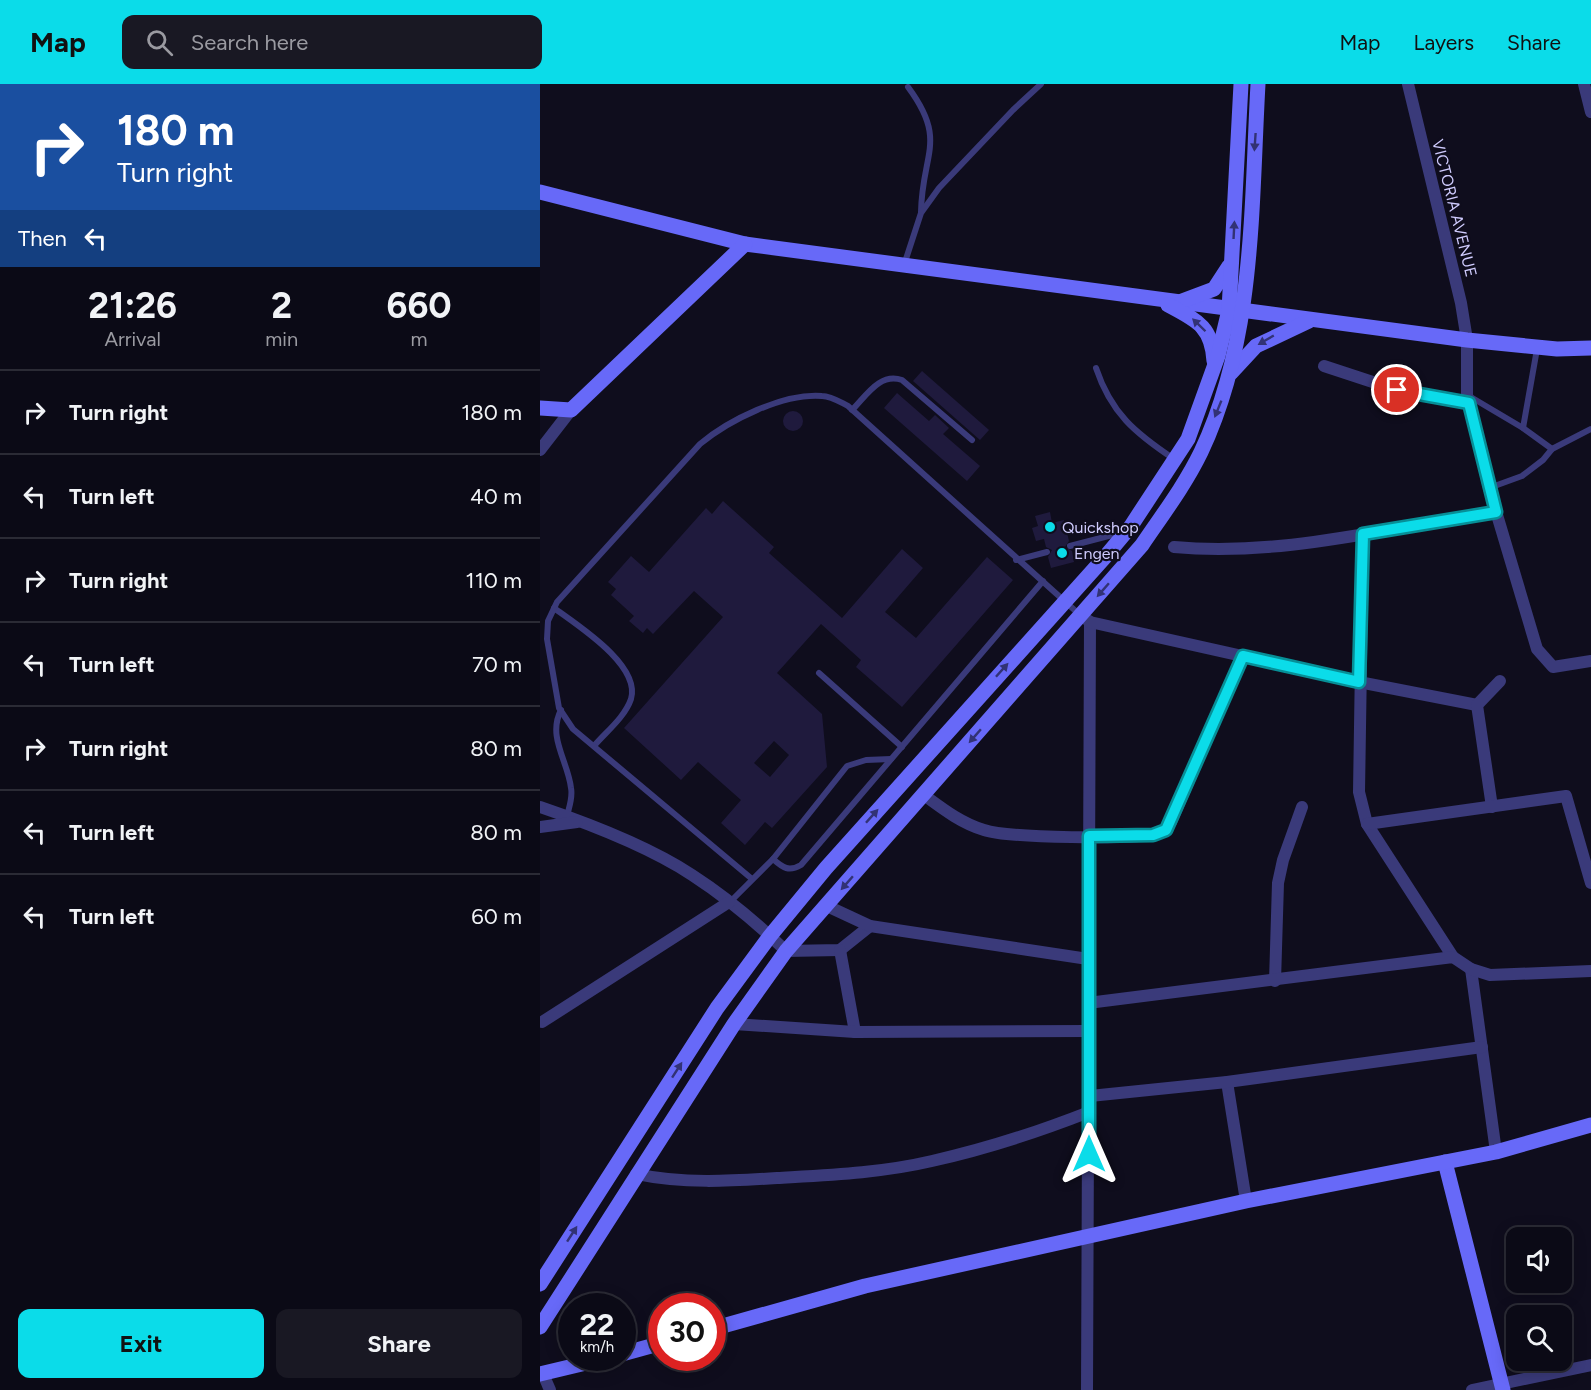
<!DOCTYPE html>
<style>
body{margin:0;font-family:Figtree,sans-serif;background:#191823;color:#f1f3f6;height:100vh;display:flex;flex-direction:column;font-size:22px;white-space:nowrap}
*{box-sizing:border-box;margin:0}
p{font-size:20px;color:#9a9aa1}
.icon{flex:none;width:33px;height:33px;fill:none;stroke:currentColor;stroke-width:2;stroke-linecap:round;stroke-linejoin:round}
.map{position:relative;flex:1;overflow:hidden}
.details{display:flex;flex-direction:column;background:#0b0a16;width:540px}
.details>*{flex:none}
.top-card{background:#1a4fa0;color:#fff;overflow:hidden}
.buttons{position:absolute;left:966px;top:1143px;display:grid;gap:12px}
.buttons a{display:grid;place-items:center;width:66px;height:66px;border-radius:12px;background:#0b0a16;box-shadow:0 3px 15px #0003,0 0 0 2px #2b2b35;font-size:30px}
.speed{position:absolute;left:18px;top:1209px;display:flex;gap:12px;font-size:30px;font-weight:700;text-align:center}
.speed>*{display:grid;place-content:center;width:78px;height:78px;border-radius:50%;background:#0b0a16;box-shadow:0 3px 15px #0003,0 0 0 2px #2b2b35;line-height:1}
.speed small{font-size:15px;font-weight:400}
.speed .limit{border:9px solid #d22;background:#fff;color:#111}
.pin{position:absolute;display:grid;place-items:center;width:51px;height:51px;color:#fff;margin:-26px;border:3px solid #fff;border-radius:50%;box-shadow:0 2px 6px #0007}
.me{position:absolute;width:66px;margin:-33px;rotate:0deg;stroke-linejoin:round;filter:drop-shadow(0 0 4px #0008)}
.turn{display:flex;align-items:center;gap:21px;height:126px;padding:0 18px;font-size:27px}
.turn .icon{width:78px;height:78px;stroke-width:2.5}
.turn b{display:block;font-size:42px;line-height:51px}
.then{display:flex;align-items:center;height:57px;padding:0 18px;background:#0003;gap:12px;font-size:22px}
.eta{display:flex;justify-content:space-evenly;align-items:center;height:102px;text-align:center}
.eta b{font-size:36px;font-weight:700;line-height:42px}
.action{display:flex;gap:12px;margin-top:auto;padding:12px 18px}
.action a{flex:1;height:69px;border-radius:12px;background:#0bdce9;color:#111;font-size:24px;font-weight:700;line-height:69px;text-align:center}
.action a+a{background:#191823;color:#f1f3f6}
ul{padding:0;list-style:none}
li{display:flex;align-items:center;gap:18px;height:84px;padding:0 18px;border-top:2px solid #2b2b35}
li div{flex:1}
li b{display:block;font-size:22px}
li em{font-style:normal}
header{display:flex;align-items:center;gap:36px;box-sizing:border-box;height:84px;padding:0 30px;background:#0bdce9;color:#111}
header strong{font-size:28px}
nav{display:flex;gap:33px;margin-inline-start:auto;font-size:21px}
.search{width:420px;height:54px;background:#191823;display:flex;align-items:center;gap:15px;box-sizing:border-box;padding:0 21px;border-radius:12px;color:#9a9aa1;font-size:22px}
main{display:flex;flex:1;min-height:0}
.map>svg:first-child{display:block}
</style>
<header>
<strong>Map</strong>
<div class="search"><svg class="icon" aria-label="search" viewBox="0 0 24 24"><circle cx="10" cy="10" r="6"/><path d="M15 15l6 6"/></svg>Search here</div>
<nav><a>Map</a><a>Layers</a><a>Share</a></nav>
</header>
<main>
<section class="details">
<div class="top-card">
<div class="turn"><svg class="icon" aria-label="right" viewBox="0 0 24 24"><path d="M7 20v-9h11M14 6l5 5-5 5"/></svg><div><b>180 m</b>Turn right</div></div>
<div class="then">Then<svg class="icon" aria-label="left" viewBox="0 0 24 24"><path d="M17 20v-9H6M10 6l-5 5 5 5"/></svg></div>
</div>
<div class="eta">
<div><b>21:26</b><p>Arrival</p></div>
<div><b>2</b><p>min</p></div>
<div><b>660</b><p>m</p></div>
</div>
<ul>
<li><svg class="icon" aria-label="right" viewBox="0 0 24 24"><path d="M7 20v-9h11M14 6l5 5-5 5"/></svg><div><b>Turn right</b></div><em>180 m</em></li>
<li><svg class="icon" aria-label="left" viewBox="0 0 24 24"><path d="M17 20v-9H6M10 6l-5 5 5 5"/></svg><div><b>Turn left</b></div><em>40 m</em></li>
<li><svg class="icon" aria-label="right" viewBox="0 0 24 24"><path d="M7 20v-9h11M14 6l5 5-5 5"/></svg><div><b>Turn right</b></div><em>110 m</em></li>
<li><svg class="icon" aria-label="left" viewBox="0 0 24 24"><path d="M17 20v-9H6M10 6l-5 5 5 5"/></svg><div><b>Turn left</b></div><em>70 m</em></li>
<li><svg class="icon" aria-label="right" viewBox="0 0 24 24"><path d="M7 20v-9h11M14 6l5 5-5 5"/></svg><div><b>Turn right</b></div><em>80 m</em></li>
<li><svg class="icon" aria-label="left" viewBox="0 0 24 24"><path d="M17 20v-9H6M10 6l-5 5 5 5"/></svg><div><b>Turn left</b></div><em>80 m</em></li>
<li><svg class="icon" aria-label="left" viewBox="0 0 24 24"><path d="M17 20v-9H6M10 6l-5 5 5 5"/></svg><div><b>Turn left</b></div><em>60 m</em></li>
</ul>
<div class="action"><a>Exit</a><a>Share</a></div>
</section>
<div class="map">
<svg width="1051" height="1306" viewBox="0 0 1051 1306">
<rect width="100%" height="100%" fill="#0f0d1d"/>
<g fill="#1f1a3d" fill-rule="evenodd">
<polygon points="382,287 449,346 440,356 373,297"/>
<polygon points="357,309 389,337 395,331 409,344 403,350 440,382 427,397 344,324"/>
<circle cx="253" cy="337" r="10"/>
<path d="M183,417L234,463L229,469L302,534L362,465L383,484L345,528L376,554L447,473L473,496L362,623L316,583L321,576L281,540L237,589L282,630L287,683L232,744L225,738L205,761L181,739L201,716L158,678L141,696L84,644L183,533L154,507L113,550L107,544L103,549L89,537L94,532L71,511L76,505L68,498L91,472L109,488L166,424L172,430ZM234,657L249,671L230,693L214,679Z"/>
<polygon points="510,428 512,439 524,436 529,457 525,463 532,467 534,478 511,484 508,473 512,466 506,463 504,455 496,457 492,444 498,442 495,432"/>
</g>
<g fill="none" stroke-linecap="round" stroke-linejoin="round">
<g stroke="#3a3a7a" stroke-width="6">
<path d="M368,3C408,57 382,69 381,128"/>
<polyline points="364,181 381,129 399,104 473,26 501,0"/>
<path d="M556,284C571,329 595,349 634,375"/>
<polyline points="929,312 983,344 1012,365"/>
<path d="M312,326C326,312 340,288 362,296L432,356"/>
<polyline points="983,344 997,265"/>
<polyline points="949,404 982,392 1003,376 1012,365 1051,345"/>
<polyline points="530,462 580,449"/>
<polyline points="476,476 507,468"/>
<path d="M14,524C37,541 101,581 91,615C85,633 66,648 54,662"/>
<polyline points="279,589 362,663"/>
<path d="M21,626C7,653 28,677 31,704C33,714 29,723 27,732"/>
<path d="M233,775C243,784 249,788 261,781L503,497"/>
<path d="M212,795L33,645L19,624L7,555L8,537L17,518L160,360C189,336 243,309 282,312C291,312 300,318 308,322L540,531"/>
<polyline points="190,818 233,775 307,682 326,676 351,675"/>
</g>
<g stroke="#3a3a7a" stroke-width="12">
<polyline points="868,0 921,219 927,256 927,311 949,404 997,565 1013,583 1051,577"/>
<polyline points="1044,0 1051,28"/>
<polyline points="784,282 857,306 929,319"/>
<polyline points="0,366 31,326"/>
<polyline points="823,450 819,708 827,740 913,873"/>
<path d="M634,463C743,473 849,443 956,428"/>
<polyline points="541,531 550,538 547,1306"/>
<polyline points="550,538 819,598 937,621"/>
<path d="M384,711C403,725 421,739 444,746C468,754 595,756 619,749L625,746L631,738L703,572"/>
<path d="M0,723C47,739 111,764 152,791C186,813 217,839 246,867L300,866L330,842"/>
<polyline points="952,723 937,621 960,597"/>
<polyline points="827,740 1026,712 1051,799"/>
<polyline points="0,743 37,738"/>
<polyline points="287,822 330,842 548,875"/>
<polyline points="300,866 315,948"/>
<polyline points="931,885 956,1068"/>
<polyline points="735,897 738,799 743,776 762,723"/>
<polyline points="548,919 913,873 931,885 950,891 1051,887"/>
<polyline points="2,938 189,818"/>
<polyline points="194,940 315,948 549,947"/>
<polyline points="687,998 706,1117"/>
<polyline points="550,1012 687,998 942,963"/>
<path d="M96,1090C143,1100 190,1097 237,1094C289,1091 341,1089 392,1077C446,1065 498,1048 549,1028"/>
<polyline points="3,1290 10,1306"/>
<polyline points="932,1306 1051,1281"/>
</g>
<g stroke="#6769f8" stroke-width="15">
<polyline points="0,108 205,160 927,256 1017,265 1051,264"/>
<polyline points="642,217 674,205 689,182"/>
<path d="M628,221C656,236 672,242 674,277"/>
<polyline points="691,289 716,262 769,237"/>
<polyline points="0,324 31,326 205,160"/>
<polyline points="905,1078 963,1306"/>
<polyline points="0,1200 177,924 230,852 286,784 565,473 591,442 648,355 678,272 689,226 701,0"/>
<path d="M0,1243L194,940L246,867L602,461C623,430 645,401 661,368C715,254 711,124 718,0"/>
<polyline points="172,1245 325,1202 706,1117 956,1068 1051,1041"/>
<polyline points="82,1270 122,1259"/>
<polyline points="0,1290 67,1274"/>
</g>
</g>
<defs><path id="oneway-solid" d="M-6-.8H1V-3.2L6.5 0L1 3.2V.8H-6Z" transform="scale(1.5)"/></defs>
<g fill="#323275">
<use href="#oneway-solid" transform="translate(715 58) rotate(94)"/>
<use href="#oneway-solid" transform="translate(694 146) rotate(-87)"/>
<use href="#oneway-solid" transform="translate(659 241) rotate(-136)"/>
<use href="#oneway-solid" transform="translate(726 256) rotate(150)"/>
<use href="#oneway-solid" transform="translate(678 325) rotate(112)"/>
<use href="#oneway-solid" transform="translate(563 506) rotate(131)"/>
<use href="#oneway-solid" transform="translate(462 586) rotate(-48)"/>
<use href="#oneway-solid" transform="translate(435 652) rotate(131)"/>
<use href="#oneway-solid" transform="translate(332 732) rotate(-48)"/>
<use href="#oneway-solid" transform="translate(307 799) rotate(131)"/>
<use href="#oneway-solid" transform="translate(137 986) rotate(-57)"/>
<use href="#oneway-solid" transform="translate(32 1150) rotate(-57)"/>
</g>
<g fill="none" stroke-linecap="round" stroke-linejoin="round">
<g stroke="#078f97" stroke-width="15">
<polyline id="route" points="549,1070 549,752 613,751 626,746 703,572 819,598 823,450 956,428 929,319 857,306"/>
</g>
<use href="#route" stroke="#0bdce9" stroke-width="10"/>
</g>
<g fill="#0bdce9" stroke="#0f0d1d" stroke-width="2">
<circle cx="510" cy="443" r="6"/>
<circle cx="522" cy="469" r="6"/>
</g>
<g text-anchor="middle" stroke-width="4.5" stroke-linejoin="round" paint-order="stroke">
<g font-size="16" fill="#cfcbfd" stroke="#0f0d1d">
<text transform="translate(915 124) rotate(76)" y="6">VICTORIA AVENUE</text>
</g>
<g font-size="16" fill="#cfcbfd" stroke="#0f0d1d" text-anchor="start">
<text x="522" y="449">Quickshop</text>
<text x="534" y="475">Engen</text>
</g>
</g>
</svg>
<div class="buttons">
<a><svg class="icon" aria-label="sound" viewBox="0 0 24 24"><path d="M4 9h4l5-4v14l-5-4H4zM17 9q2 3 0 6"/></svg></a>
<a><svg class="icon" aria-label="search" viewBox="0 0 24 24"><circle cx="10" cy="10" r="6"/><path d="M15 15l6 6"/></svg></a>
</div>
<div class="speed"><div>22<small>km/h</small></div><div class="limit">30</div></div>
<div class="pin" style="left:857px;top:306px;background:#d93025"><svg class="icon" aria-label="arrive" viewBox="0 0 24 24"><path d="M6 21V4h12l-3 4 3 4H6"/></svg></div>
<svg class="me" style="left:549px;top:1070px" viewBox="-20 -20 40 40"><path d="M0-17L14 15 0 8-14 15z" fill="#0bdce9" stroke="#fff" stroke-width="4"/></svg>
</div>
</main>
